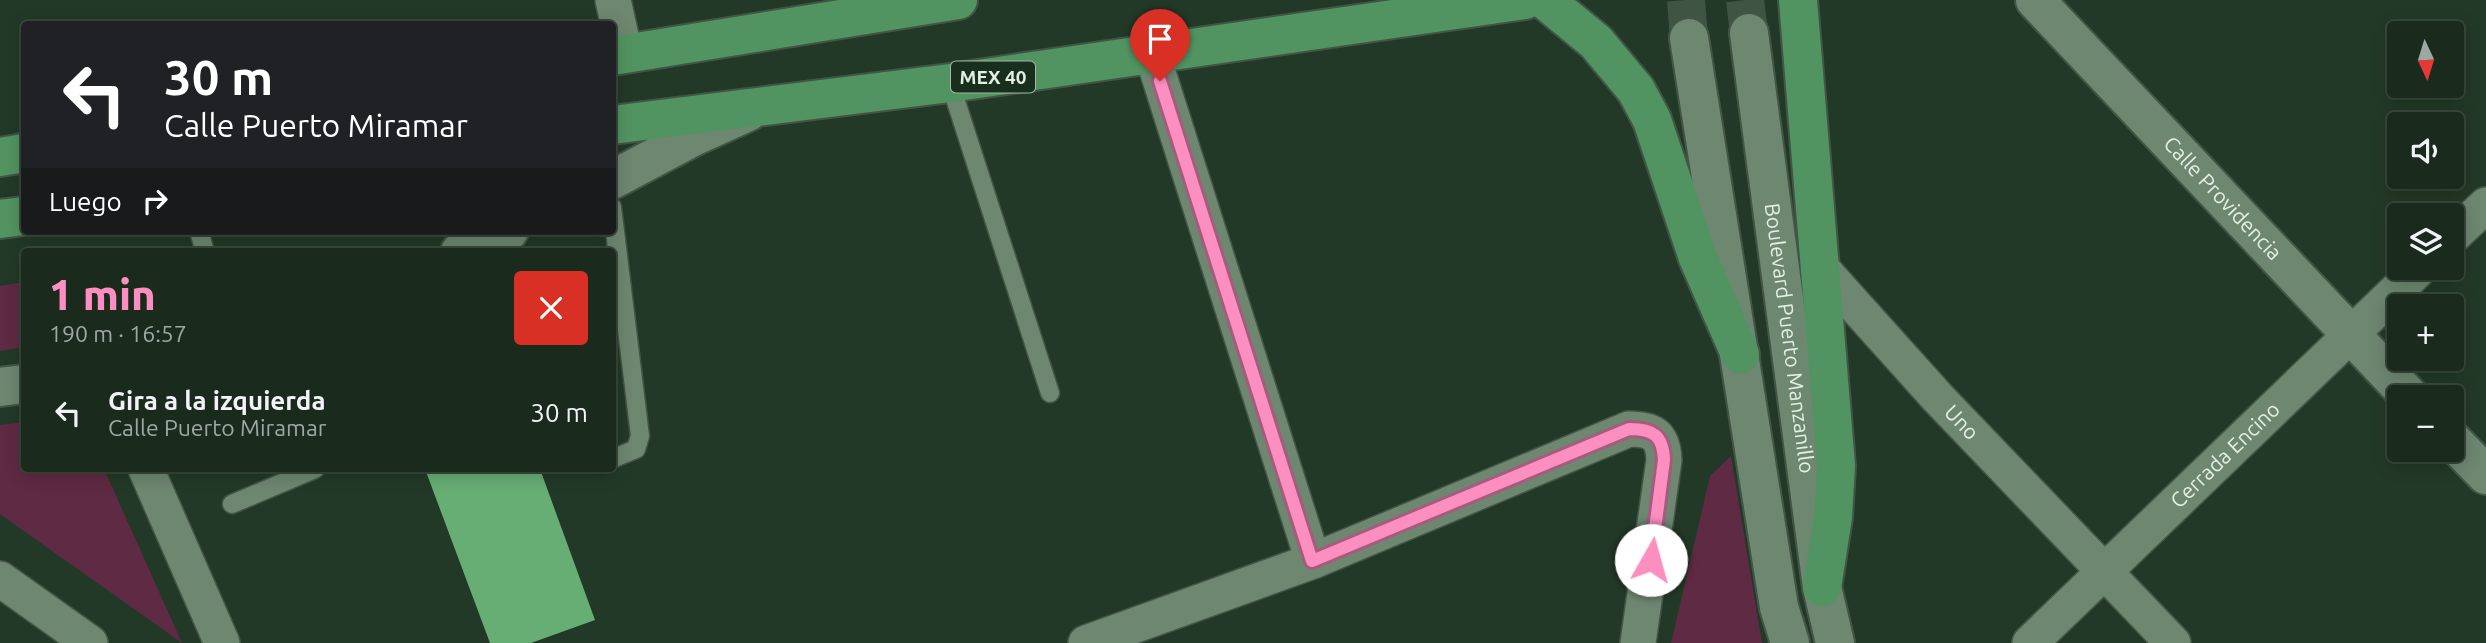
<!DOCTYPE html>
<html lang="es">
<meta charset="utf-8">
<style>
body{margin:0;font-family:Ubuntu,sans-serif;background:#27372a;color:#f1f3f6;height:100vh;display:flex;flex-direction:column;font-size:26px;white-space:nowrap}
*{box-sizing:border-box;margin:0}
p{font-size:23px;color:#9fa7a4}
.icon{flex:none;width:38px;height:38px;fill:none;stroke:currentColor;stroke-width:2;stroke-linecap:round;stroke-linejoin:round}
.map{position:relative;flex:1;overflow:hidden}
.details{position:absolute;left:21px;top:248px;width:595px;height:224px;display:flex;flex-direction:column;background:#1a2b1d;border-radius:7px;box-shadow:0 4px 18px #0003,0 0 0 2px #38473b}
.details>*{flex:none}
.banner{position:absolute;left:21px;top:21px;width:595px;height:214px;border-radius:7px;box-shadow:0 4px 18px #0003,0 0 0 2px #38473b;background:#202124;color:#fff;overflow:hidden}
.needle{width:46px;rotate:176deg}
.buttons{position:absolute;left:2387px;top:21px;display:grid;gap:14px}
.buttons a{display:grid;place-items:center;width:77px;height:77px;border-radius:7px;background:#1a2b1d;box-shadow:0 4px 18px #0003,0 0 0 2px #38473b;font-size:35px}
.pin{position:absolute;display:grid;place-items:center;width:60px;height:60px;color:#fff;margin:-72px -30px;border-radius:50% 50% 50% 0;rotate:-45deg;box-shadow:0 0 7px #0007}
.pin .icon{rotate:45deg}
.me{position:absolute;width:77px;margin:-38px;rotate:7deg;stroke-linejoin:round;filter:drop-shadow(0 0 5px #0008)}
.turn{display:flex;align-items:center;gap:24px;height:147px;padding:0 28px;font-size:32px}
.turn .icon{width:91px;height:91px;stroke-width:2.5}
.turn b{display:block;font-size:49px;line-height:60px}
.then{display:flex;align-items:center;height:66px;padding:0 28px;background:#0003;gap:14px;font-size:26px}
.round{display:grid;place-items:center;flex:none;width:74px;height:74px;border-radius:7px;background:#27372a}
.head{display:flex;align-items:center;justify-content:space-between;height:119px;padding:0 28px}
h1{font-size:42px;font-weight:800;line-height:52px;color:#fd8ec0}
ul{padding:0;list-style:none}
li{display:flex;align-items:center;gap:21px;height:91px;padding:0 28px}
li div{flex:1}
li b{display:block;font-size:26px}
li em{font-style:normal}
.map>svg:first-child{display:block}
</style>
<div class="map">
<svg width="2486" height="643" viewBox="0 0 2486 643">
<rect width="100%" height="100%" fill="#233927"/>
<g fill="#5f2a43">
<polygon points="24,282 24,347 0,351 0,286"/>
<polygon points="24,422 24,469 104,469 182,643 0,514 0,425"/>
<polygon points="1731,456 1762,643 1671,643 1710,476"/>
</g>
<polygon fill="#67ae75" points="425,469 540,469 595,620 531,643 490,643"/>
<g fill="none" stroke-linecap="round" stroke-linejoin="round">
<g stroke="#405443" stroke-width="38" stroke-dasharray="38 19" stroke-linecap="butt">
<polyline points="1686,0 1689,38"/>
<polyline points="1745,0 1749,33"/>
</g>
<g stroke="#425646" stroke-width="21">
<g id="lane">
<polyline points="950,83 1050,393"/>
<polyline points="612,207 640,436 636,449 612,459"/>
<polyline points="199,231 205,252"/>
<polyline points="232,504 315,469"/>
</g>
</g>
<g stroke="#425646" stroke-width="38">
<g id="street">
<polyline points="613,0 625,54"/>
<polyline points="1152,54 1313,561"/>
<polyline points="2452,237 2486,205"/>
<path id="s1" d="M1823,270L1938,398L2173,643"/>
<polyline points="146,469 222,643"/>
<polyline points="0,579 90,643"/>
<path d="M1086,643L1313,561L1629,429C1653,429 1663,435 1664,460L1638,643"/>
<path id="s2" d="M2030,643L2420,268"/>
</g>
</g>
<g stroke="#425646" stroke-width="42">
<g id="secondary">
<path id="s3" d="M2035,0L2410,397"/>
<path id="s4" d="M1749,33L1822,587L1835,643"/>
<polyline points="1689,38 1779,607 1790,643"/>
<polyline points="612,180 693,137 748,112"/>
<polyline points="460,252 509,231"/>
<polyline points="0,387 24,384"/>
<polyline points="2452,440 2486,475"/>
</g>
</g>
<g stroke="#425646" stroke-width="42">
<g id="primary">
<polyline points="1545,0 1596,42 1636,90 1652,120 1698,258 1740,354"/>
<polyline points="1798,0 1836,466 1833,517 1822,587"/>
<polyline points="612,56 958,0"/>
<polyline points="612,125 950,83 1525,0"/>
<polyline points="0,157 24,153"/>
<polyline points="0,219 24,216"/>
</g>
</g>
<use href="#lane" stroke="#6e8771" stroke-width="18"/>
<use href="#street" stroke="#6e8771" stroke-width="35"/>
<use href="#secondary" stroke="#6e8771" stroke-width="38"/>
<use href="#primary" stroke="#529461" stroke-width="38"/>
</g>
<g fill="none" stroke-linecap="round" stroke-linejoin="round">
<g stroke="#a45c7d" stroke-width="18">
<path id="route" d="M1160,81L1312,561L1629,429C1653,429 1663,435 1664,460L1651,560"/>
</g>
<use href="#route" stroke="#fd8ec0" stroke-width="12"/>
</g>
<g text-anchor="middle" stroke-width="7" stroke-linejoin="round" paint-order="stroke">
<rect fill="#192f1d" stroke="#a6b6a8" stroke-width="2" x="951" y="61.5" width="84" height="31" rx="5"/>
<g font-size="19" font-weight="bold" fill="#e2f0e4">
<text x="993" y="84">MEX 40</text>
</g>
<g font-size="21" fill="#e2f0e4" stroke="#192f1d">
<text dy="7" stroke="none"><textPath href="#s3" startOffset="273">Calle Providencia</textPath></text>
<text dy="7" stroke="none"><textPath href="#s4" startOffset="308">Boulevard Puerto Manzanillo</textPath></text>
<text dy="7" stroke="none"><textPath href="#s1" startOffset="206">Uno</textPath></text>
<text dy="7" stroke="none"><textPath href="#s2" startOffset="271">Cerrada Encino</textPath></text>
</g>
</g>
</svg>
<div class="buttons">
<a><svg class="needle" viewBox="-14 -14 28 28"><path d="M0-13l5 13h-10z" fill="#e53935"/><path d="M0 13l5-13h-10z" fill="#9fa7a4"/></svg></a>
<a><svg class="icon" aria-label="sound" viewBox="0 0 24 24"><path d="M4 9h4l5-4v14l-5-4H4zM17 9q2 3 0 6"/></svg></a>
<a><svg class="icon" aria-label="layers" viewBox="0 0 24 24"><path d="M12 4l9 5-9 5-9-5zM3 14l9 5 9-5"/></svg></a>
<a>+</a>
<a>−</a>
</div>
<div class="pin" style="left:1160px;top:81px;background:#d93025"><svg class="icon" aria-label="arrive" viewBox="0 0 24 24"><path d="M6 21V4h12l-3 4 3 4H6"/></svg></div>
<svg class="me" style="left:1651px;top:560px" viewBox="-20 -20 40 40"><circle r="19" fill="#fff"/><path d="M0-13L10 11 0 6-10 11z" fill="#fd8ec0"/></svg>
<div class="banner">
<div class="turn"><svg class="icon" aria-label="left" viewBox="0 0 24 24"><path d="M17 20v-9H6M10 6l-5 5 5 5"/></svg><div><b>30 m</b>Calle Puerto Miramar</div></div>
<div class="then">Luego<svg class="icon" aria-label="right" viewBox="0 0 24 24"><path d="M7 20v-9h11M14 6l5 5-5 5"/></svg></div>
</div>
<section class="details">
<div class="head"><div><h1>1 min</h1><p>190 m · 16:57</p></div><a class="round" style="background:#d93025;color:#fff"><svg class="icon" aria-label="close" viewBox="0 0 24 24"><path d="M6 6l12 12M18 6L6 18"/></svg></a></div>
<ul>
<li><svg class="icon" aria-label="left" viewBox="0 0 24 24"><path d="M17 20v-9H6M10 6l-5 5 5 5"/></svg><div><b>Gira a la izquierda</b><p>Calle Puerto Miramar</p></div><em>30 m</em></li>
</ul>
</section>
</div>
